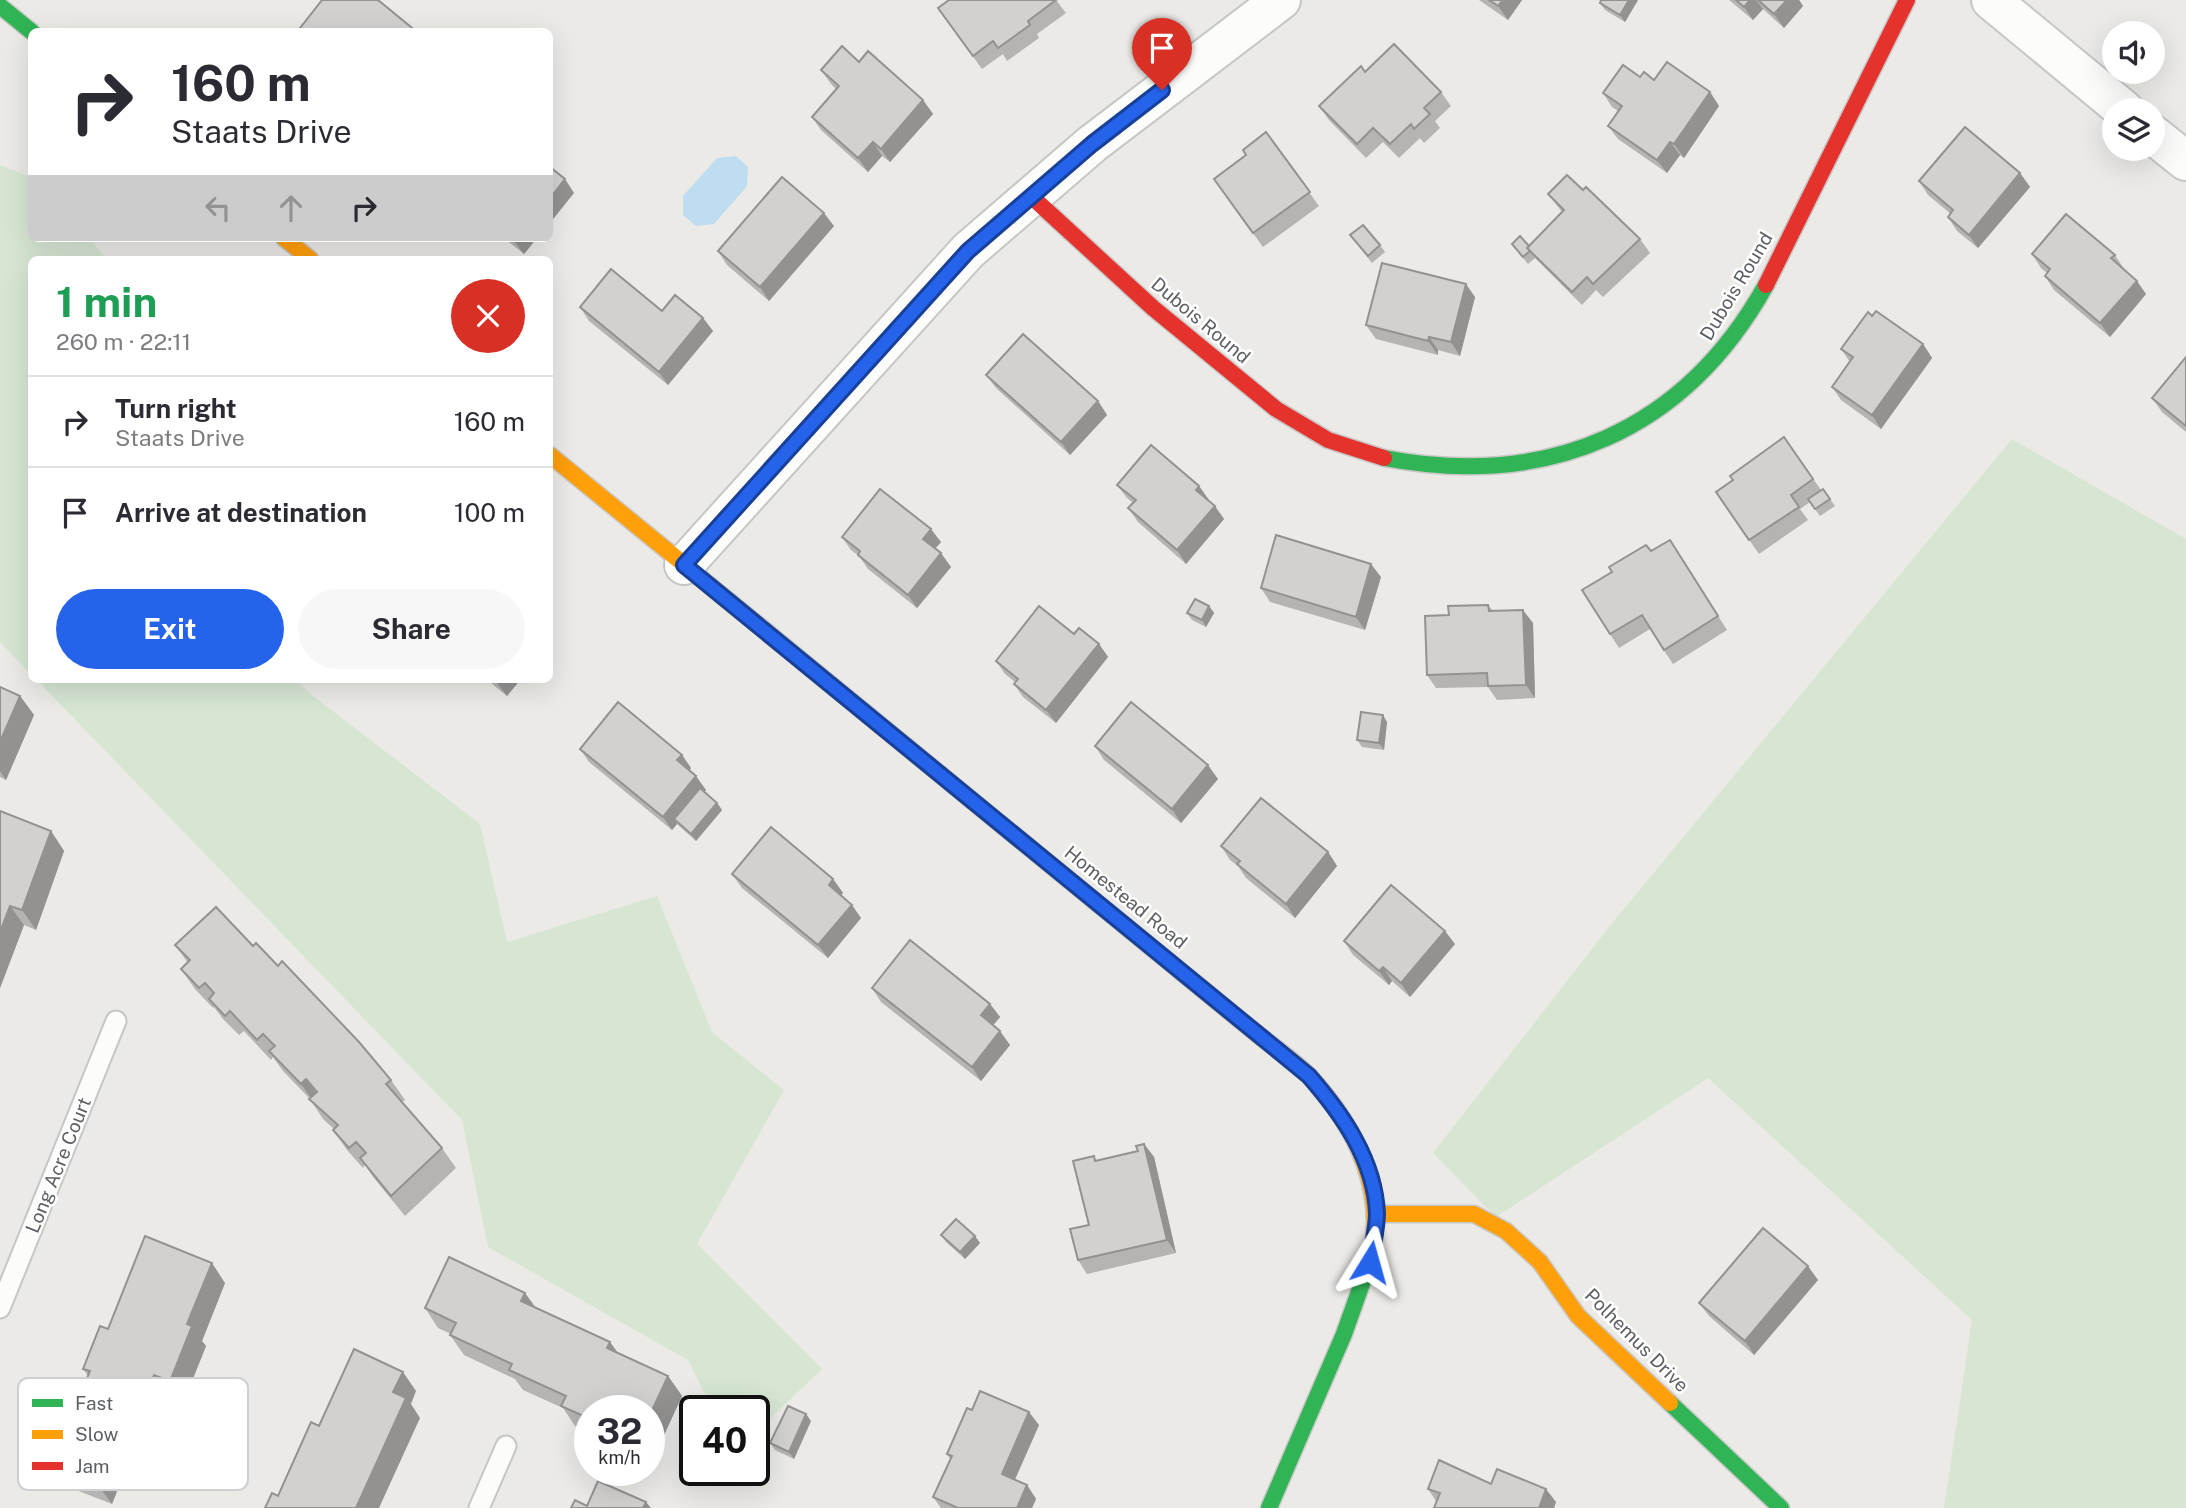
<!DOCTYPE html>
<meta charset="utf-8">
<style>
body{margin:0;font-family:"Public Sans",sans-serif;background:#f7f7f7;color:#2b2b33;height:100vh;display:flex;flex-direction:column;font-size:26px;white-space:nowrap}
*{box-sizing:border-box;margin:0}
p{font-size:23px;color:#7c7c81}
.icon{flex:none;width:38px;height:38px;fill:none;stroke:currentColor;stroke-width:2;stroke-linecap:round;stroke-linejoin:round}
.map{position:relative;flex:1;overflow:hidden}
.panel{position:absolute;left:28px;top:256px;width:525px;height:427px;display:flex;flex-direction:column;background:#fff;border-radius:10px;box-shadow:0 7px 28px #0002}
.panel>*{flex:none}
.banner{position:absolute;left:28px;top:28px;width:525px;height:214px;border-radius:10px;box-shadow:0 7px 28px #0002;background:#fff;color:#2b2b33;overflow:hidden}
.buttons{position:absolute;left:2102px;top:21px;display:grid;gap:14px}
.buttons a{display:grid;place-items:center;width:63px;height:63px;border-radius:50%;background:#fff;box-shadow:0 7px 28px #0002;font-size:35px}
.speed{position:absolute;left:574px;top:1395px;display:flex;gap:14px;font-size:35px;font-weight:700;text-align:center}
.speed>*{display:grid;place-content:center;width:91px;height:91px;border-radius:50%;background:#fff;box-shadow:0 7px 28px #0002;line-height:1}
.speed small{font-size:18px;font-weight:400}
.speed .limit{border:4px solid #111;border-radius:10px;background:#fff;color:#111}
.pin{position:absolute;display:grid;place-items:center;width:60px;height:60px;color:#fff;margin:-72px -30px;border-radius:50% 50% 50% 0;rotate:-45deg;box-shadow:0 0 7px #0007}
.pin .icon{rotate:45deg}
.me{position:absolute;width:77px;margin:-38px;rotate:8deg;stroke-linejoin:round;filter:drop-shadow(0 0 5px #0008)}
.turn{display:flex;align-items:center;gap:24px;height:147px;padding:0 28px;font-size:32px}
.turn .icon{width:91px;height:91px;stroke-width:2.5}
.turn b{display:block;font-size:49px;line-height:60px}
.lanes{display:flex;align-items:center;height:66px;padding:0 28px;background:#0003;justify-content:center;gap:35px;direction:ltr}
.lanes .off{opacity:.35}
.round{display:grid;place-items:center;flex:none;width:74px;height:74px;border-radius:37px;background:#f7f7f7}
.head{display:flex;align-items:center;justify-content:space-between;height:119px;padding:0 28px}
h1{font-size:42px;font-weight:700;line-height:52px;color:#1e9e55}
.cta{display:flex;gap:14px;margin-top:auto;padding:14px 28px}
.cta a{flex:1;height:80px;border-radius:42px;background:#2563eb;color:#fff;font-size:28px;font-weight:700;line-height:80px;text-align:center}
.cta a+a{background:#f7f7f7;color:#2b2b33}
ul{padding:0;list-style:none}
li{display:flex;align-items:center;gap:21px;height:91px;padding:0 28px;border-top:2px solid #e1e1e2}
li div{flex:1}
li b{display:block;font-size:26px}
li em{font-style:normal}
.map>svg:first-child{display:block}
</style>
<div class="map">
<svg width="2186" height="1508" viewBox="0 0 2186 1508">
<rect width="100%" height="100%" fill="#ebeae6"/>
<g fill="#d6e6d3">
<polygon points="0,165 31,177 32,238 89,238 107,259 32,259 31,675 0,642"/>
<polygon points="2012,439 2186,539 2186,1508 1944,1508 1972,1320 1708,1078 1496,1217 1433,1153 1609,927"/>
<polygon points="36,679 295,679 313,696 480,824 507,942 657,896 712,1032 784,1090 697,1244 822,1369 754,1434 754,1410 713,1410 688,1360 488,1247 462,1120"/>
</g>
<polygon fill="#beddf1" points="736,156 748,167 747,186 714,224 696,226 683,215 683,196 717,158"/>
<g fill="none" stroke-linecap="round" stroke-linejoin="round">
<g stroke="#c6c6c6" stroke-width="23">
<g id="lane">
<polyline points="0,1308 116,1021"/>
<polyline points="479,1508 506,1446"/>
</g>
</g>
<g stroke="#c6c6c6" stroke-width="42">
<g id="street">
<polyline points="1991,0 2124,110"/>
<polyline points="2152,134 2186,161"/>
<polyline points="684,565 968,251 1092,144 1281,0"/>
</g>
</g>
<g stroke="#c8c8c8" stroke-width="19">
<g id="fast">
<polyline points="0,6 32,32"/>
<path d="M1384,458C1548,489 1684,432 1766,285"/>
<polyline points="773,637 1047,862"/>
<polyline points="1670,1403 1781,1508"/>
<polyline points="1269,1508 1344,1334 1370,1261"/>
</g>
</g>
<g stroke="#c8c8c8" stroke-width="19">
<g id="slow">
<polyline points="284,238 310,259"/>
<polyline points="550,455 773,637"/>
<path d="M1256,1033C1274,1048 1295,1061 1311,1078C1357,1128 1387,1193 1370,1261"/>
<polyline points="1377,1214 1474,1214 1506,1231 1540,1262 1578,1316 1670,1403"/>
</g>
</g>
<g stroke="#c8c8c8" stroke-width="19">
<g id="jam">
<polyline points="1032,197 1153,308 1276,409 1328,440 1384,458"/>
<polyline points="1766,285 1907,0"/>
<polyline points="1047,862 1256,1033"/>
</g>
</g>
<use href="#lane" stroke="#fcfcfb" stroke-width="19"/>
<use href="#street" stroke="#fcfcfb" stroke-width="38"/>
<use href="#fast" stroke="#30b455" stroke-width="16"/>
<use href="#slow" stroke="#ff9f0a" stroke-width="16"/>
<use href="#jam" stroke="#e5322d" stroke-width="16"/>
</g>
<g fill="#b5b4b2">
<polygon points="1056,0 1066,13 1037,34 1039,38 1007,61 1003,54 982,69 938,8"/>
<polygon points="1479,0 1522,0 1508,20"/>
<polygon points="1638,0 1625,22 1605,10 1600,3"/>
<polygon points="1729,0 1799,0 1803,6 1784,28 1763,9 1753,20"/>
<polygon points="859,62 923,100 933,114 890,162 882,156 868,172 821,130 812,117 836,89 831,84 821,70"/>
<polygon points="1365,72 1441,92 1451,106 1435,121 1440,128 1424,143 1420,138 1399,158 1383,142 1366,158 1329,120 1319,106"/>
<polygon points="1640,77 1710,92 1719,106 1684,158 1680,155 1667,173 1618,139 1608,126 1618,111 1612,107 1603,93"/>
<polygon points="1266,132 1319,206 1263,247 1214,179 1246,155"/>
<polygon points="2020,173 2030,187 1978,248 1957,231 1948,217 1951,214 1928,195 1919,181"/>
<polygon points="1583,190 1640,239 1650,253 1603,297 1596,290 1582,305 1535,258 1528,264 1512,244 1529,246 1562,212 1548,194"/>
<polygon points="834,226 769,301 727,265 718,251"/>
<polygon points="1350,235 1380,245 1385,252 1372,263"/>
<polygon points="504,238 537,238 524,254"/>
<polygon points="2032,254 2115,255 2124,269 2146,294 2110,337 2054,290 2045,276 2047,273 2041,268"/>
<polygon points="1475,297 1460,356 1438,350 1438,355 1376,339 1366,325"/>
<polygon points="580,307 662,311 703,318 713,331 668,385 589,321"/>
<polygon points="1872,316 1923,344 1932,358 1881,429 1841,400 1832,387 1850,362 1841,349"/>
<polygon points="2186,357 2186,432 2162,412 2152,398"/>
<polygon points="986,375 1098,401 1107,415 1070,455 996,388"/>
<polygon points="1784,437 1821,490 1823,489 1835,506 1820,516 1810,502 1800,509 1808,520 1759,554 1716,492 1733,480"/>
<polygon points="1117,485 1199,486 1208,500 1224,519 1186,564 1138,522 1128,508 1133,503 1127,498"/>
<polygon points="842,537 941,542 935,549 951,567 917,608 868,569 859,556 851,550"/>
<polygon points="1651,551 1679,554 1727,630 1673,664 1650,629 1619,648 1610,634"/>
<polygon points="1381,577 1365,630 1270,602 1261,588"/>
<polygon points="1488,605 1493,611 1533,623 1535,698 1497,700 1488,687 1436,688 1427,675 1449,615"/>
<polygon points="1209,606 1214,613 1206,627 1192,620 1187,613"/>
<polygon points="1074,634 1099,644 1108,657 1056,723 1023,697 1014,684 1015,682 1005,674 996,661"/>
<polygon points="486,679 521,679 507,696"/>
<polygon points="0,687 20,696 34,715 6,780 0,777"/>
<polygon points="1387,722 1384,750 1362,747 1357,740"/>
<polygon points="1095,746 1218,779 1181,823 1104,760"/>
<polygon points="580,749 682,755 691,768 689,770 706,790 704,791 717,803 722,810 696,841 677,824 672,830 589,762"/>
<polygon points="0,811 51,831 64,851 36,930 24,925 0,988"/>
<polygon points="1221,846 1328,852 1337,866 1295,918 1246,878 1238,866 1230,860"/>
<polygon points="732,874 833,879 843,893 841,895 861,918 828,958 742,888"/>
<polygon points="1344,941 1455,944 1410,997 1392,981 1389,985 1353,955"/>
<polygon points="175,945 253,946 278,966 391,1080 405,1100 402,1102 442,1148 456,1168 405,1216 374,1178 365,1165 363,1168 347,1150 333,1130 334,1129 323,1119 310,1099 283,1071 273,1057 271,1060 244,1031 239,1035 223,1019 214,1007 213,1008 195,989 181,969 188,963"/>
<polygon points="872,988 990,1004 1000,1017 993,1025 1010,1045 981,1081 881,1002"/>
<polygon points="1144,1144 1154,1157 1176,1253 1087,1274 1078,1260 1089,1225 1097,1161 1138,1151"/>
<polygon points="941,1235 980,1243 965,1259 946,1242"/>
<polygon points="1818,1280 1754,1355 1709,1316 1699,1303"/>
<polygon points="225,1283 202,1341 206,1346 184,1401 168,1394 154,1430 143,1426 112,1504 63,1485 49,1465 58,1443 47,1428 83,1388 88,1376 83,1369 108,1329"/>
<polygon points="535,1307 610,1342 618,1353 668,1376 682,1396 652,1461 649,1460 649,1410 590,1410 590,1432 575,1426 563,1408 523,1390 515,1379 464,1355 450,1335 451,1334 438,1328 425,1308"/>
<polygon points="972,1410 1039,1425 1015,1480 1027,1485 1036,1499 1032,1508 941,1508 933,1497 950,1459 947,1454"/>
<polygon points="811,1421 794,1459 775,1450 770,1443"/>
<polygon points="1428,1489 1556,1502 1554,1508 1434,1508 1436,1501"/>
</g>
<g fill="#939291">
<polygon points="1503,0 1522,0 1508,20 1498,6"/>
<polygon points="1629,0 1638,0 1625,22 1620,15"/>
<polygon points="1750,0 1756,0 1763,9 1753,20 1744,7"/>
<polygon points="1787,0 1799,0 1803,6 1784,28 1774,14"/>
<polygon points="1710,92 1719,106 1684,158 1674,144"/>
<polygon points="923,100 933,114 890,162 881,149"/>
<polygon points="873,142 882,156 868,172 858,158"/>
<polygon points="1670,142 1680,155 1667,173 1657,160"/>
<polygon points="2020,173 2030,187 1978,248 1969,235"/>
<polygon points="565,179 574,193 550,223 550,198"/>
<polygon points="824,213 834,226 769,301 760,287"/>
<polygon points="516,238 537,238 524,254 514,241"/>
<polygon points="2137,281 2146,294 2110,337 2100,323"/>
<polygon points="1466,284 1475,297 1460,356 1451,342"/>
<polygon points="703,318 713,331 668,385 659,372"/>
<polygon points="1429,337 1438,350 1438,355 1428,341"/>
<polygon points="1923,344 1932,358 1881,429 1872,415"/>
<polygon points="1098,401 1107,415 1070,455 1061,442"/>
<polygon points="1199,486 1209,500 1205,504 1196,490"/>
<polygon points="1215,506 1224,519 1186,564 1177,550"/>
<polygon points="931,529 941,542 932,552 923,539"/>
<polygon points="941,553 951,567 917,608 908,595"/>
<polygon points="1371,564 1381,577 1365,630 1356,617"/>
<polygon points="1209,606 1214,613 1206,627 1202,620"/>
<polygon points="1523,610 1533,623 1535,698 1526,685"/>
<polygon points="1099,644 1108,657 1056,723 1046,710"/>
<polygon points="501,679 521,679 507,696 497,683"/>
<polygon points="20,696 34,715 6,780 0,771 0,742"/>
<polygon points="1383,715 1387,722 1384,750 1379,743"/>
<polygon points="682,755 691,768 686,774 677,760"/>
<polygon points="1208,765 1218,779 1181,823 1172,809"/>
<polygon points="696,776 706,790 678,823 674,819 677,824 672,830 663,817"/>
<polygon points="717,803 722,810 696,841 691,834"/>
<polygon points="51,831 64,851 36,930 22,910"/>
<polygon points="1328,852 1337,866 1295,918 1286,904"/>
<polygon points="833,879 843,893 838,899 829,885"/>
<polygon points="852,905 861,918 828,958 818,945"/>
<polygon points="10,906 24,925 0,988 0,932"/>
<polygon points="1445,931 1455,944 1410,997 1401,983"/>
<polygon points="1383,967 1392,981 1389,985 1379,971"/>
<polygon points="990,1004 1000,1017 990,1029 981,1015"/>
<polygon points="1000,1031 1010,1045 981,1081 972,1067"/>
<polygon points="306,1079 320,1099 315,1104 301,1084"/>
<polygon points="1144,1144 1154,1157 1176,1253 1167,1240"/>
<polygon points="975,1236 980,1243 965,1259 960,1252"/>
<polygon points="212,1263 225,1283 202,1341 206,1346 184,1401 170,1381 187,1324"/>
<polygon points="1808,1266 1818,1280 1754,1355 1745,1341"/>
<polygon points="525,1293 539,1312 521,1301"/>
<polygon points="610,1342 624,1362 607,1348"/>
<polygon points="403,1372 416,1391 411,1404 420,1418 379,1508 356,1508 393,1392"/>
<polygon points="154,1375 168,1394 154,1430 140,1411"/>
<polygon points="668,1376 682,1396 652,1461 649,1458 649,1417"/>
<polygon points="129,1407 143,1426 112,1504 98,1485"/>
<polygon points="1029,1412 1039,1425 1011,1488 1002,1474"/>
<polygon points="806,1414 811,1421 794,1459 789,1452"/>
<polygon points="1027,1485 1036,1499 1032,1508 1017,1508"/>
<polygon points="1546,1489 1556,1502 1554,1508 1539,1508"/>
<polygon points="646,1502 651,1508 643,1508"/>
</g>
<g fill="#d2d1cf" stroke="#939291" stroke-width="2">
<polygon points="322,0 378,0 417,32 297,32"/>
<polygon points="949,0 1056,0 1028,21 1030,25 998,48 993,41 973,56 938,8"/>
<polygon points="1489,0 1503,0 1498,6"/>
<polygon points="1601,0 1629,0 1620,15 1600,3"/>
<polygon points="1736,0 1750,0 1744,7"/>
<polygon points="1758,0 1787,0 1774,14"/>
<polygon points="1394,44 1441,92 1424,108 1430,114 1414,129 1411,124 1390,144 1373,128 1357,144 1319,106 1361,66 1365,72"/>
<polygon points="842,46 859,62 868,51 923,100 881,149 873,142 858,158 812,117 839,86 821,70"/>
<polygon points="1667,62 1710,92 1674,144 1670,142 1657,160 1608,126 1622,106 1603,93 1623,65 1640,77 1644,72 1654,80"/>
<polygon points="1965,127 2020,173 1969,235 1948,217 1953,210 1919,181"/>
<polygon points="1266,132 1310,192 1253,233 1214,179 1246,155 1243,150"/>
<polygon points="550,167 565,179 550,198"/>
<polygon points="1567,175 1583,190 1586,187 1640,239 1593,284 1587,277 1572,292 1527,248 1564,210 1548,194"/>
<polygon points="782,177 824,213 760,287 718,251"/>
<polygon points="2066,214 2115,255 2111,258 2137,281 2100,323 2045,276 2050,269 2032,254"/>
<polygon points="1363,225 1380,245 1368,256 1350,235"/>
<polygon points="1520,236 1529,246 1527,248 1530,251 1523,257 1512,244"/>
<polygon points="1382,263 1466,284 1451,342 1429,337 1428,341 1366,325"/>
<polygon points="611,269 662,311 675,295 703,318 659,372 580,307"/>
<polygon points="1876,311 1923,344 1872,415 1832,387 1853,357 1841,349 1868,312 1872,316"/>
<polygon points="1023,334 1098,401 1061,442 986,375"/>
<polygon points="2186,357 2186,426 2152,398"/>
<polygon points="1784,437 1813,479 1791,495 1799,507 1749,540 1716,492 1733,480 1730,476"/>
<polygon points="1151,445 1199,486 1196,490 1215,506 1177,550 1128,508 1136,500 1117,485"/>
<polygon points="880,489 931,529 923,539 941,553 908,595 858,555 860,551 842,537"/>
<polygon points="1823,489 1830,499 1815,509 1808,499"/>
<polygon points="1276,535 1371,564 1356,617 1261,588"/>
<polygon points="1670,540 1718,616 1664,650 1642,615 1610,634 1582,590 1612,572 1609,567 1646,545 1651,551"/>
<polygon points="1195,599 1209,606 1202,620 1187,613"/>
<polygon points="1488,605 1489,611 1523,610 1526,685 1488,686 1487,673 1427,675 1425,616 1449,615 1448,606"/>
<polygon points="1039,606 1074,634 1079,628 1099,644 1046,710 1014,684 1018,679 996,661"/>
<polygon points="0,687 20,696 0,742"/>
<polygon points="618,702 682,755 677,760 696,776 663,817 580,749"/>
<polygon points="1131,702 1208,765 1172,809 1095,746"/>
<polygon points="1361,712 1383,715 1379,743 1357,740"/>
<polygon points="700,788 717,803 691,834 674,819"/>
<polygon points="1261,798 1328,852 1286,904 1237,864 1240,861 1221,846"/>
<polygon points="0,811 51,831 22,910 10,906 0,932"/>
<polygon points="771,827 833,879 829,885 852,905 818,945 732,874"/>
<polygon points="1391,885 1445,931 1401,983 1383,967 1379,971 1344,941"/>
<polygon points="216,907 253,946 256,943 278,966 282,961 359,1042 391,1080 386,1084 442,1148 391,1196 360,1158 366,1153 356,1142 349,1148 333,1130 338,1125 309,1099 317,1092 306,1079 301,1084 269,1051 275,1046 263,1034 257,1040 230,1011 225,1016 209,999 214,993 205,983 199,988 181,969 190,960 175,945"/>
<polygon points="910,940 990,1004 981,1015 1000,1031 972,1067 872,988"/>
<polygon points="1144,1144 1167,1240 1078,1260 1070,1229 1089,1225 1073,1161 1094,1156 1095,1161 1138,1151 1136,1146"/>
<polygon points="956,1219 975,1236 960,1252 941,1235"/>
<polygon points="1763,1228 1808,1266 1745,1341 1699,1303"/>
<polygon points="145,1236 212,1263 187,1324 192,1326 170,1381 154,1375 140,1411 129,1407 98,1485 49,1465 62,1433 47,1428 66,1381 83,1388 90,1371 83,1369 100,1326 108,1329"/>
<polygon points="449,1257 525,1293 521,1301 610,1342 607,1348 668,1376 649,1417 649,1410 590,1410 590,1419 561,1406 566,1396 509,1370 512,1364 450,1335 456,1323 425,1308"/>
<polygon points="354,1349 403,1372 393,1392 406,1398 356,1508 265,1508 272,1493 278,1496 311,1422 319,1426"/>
<polygon points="980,1391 1029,1412 1002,1474 1027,1485 1017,1508 958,1508 933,1497 952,1456 947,1454 967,1408 972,1410"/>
<polygon points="788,1406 806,1414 789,1452 770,1443"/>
<polygon points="1439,1460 1491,1484 1497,1469 1546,1489 1539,1508 1434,1508 1440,1493 1428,1489"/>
<polygon points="598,1481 646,1502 643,1508 571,1508 575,1500 587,1506"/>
</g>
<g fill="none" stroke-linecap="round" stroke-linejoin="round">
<g stroke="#184099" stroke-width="18">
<path id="route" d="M1162,90L1092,144L968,251L684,565L1309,1076C1342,1114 1375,1160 1377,1214C1377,1229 1372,1247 1370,1262"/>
</g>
<use href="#route" stroke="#2563eb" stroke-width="12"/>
</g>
<g text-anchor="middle" stroke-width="5" stroke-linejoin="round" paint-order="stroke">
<g font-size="19" fill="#5c6063" stroke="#fff">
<text transform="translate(1736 286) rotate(-59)" y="7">Dubois Round</text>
<text transform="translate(1201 320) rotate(40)" y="7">Dubois Round</text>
<text transform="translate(1126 897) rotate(39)" y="7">Homestead Road</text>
<text transform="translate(58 1165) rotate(-68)" y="7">Long Acre Court</text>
<text transform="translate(1637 1340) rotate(45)" y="7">Polhemus Drive</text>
</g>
</g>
<rect x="18" y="1378" width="230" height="112" rx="10" fill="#fff" stroke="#cecfd0" stroke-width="2"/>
<rect x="32" y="1399" width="31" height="8" fill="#30b455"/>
<rect x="32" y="1430" width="31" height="9" fill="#ff9f0a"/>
<rect x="32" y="1462" width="31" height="8" fill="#e5322d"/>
<g font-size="19" fill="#5c6063">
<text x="75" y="1410">Fast</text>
<text x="75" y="1441">Slow</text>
<text x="75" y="1473">Jam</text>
</g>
</svg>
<div class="buttons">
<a><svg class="icon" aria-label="sound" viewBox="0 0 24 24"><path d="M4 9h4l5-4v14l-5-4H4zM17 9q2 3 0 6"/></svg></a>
<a><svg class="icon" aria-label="layers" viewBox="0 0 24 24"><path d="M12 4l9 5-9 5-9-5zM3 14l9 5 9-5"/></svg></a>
</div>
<div class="speed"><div>32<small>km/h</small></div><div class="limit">40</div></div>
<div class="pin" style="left:1162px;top:90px;background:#d93025"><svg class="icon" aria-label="arrive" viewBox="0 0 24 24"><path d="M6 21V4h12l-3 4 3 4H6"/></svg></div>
<svg class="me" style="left:1370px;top:1262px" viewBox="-20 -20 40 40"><path d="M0-17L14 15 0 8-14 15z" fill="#2563eb" stroke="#fff" stroke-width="4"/></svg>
<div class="banner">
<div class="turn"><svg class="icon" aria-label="right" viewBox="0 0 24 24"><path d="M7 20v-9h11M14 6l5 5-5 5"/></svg><div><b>160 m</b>Staats Drive</div></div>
<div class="lanes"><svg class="icon off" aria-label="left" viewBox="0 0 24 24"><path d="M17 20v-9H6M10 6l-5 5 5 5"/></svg><svg class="icon off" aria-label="ahead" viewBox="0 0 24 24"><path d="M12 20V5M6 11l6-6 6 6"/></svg><svg class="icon" aria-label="right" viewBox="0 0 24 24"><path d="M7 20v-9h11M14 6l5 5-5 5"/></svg></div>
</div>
<section class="panel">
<div class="head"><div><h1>1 min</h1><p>260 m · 22:11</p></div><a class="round" style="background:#d93025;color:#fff"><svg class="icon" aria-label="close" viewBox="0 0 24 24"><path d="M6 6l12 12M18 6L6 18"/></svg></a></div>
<ul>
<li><svg class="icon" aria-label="right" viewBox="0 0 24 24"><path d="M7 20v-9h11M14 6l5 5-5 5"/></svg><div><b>Turn right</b><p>Staats Drive</p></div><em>160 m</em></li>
<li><svg class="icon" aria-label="arrive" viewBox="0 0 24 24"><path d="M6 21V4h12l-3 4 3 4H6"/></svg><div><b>Arrive at destination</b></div><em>100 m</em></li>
</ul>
<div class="cta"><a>Exit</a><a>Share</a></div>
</section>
</div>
